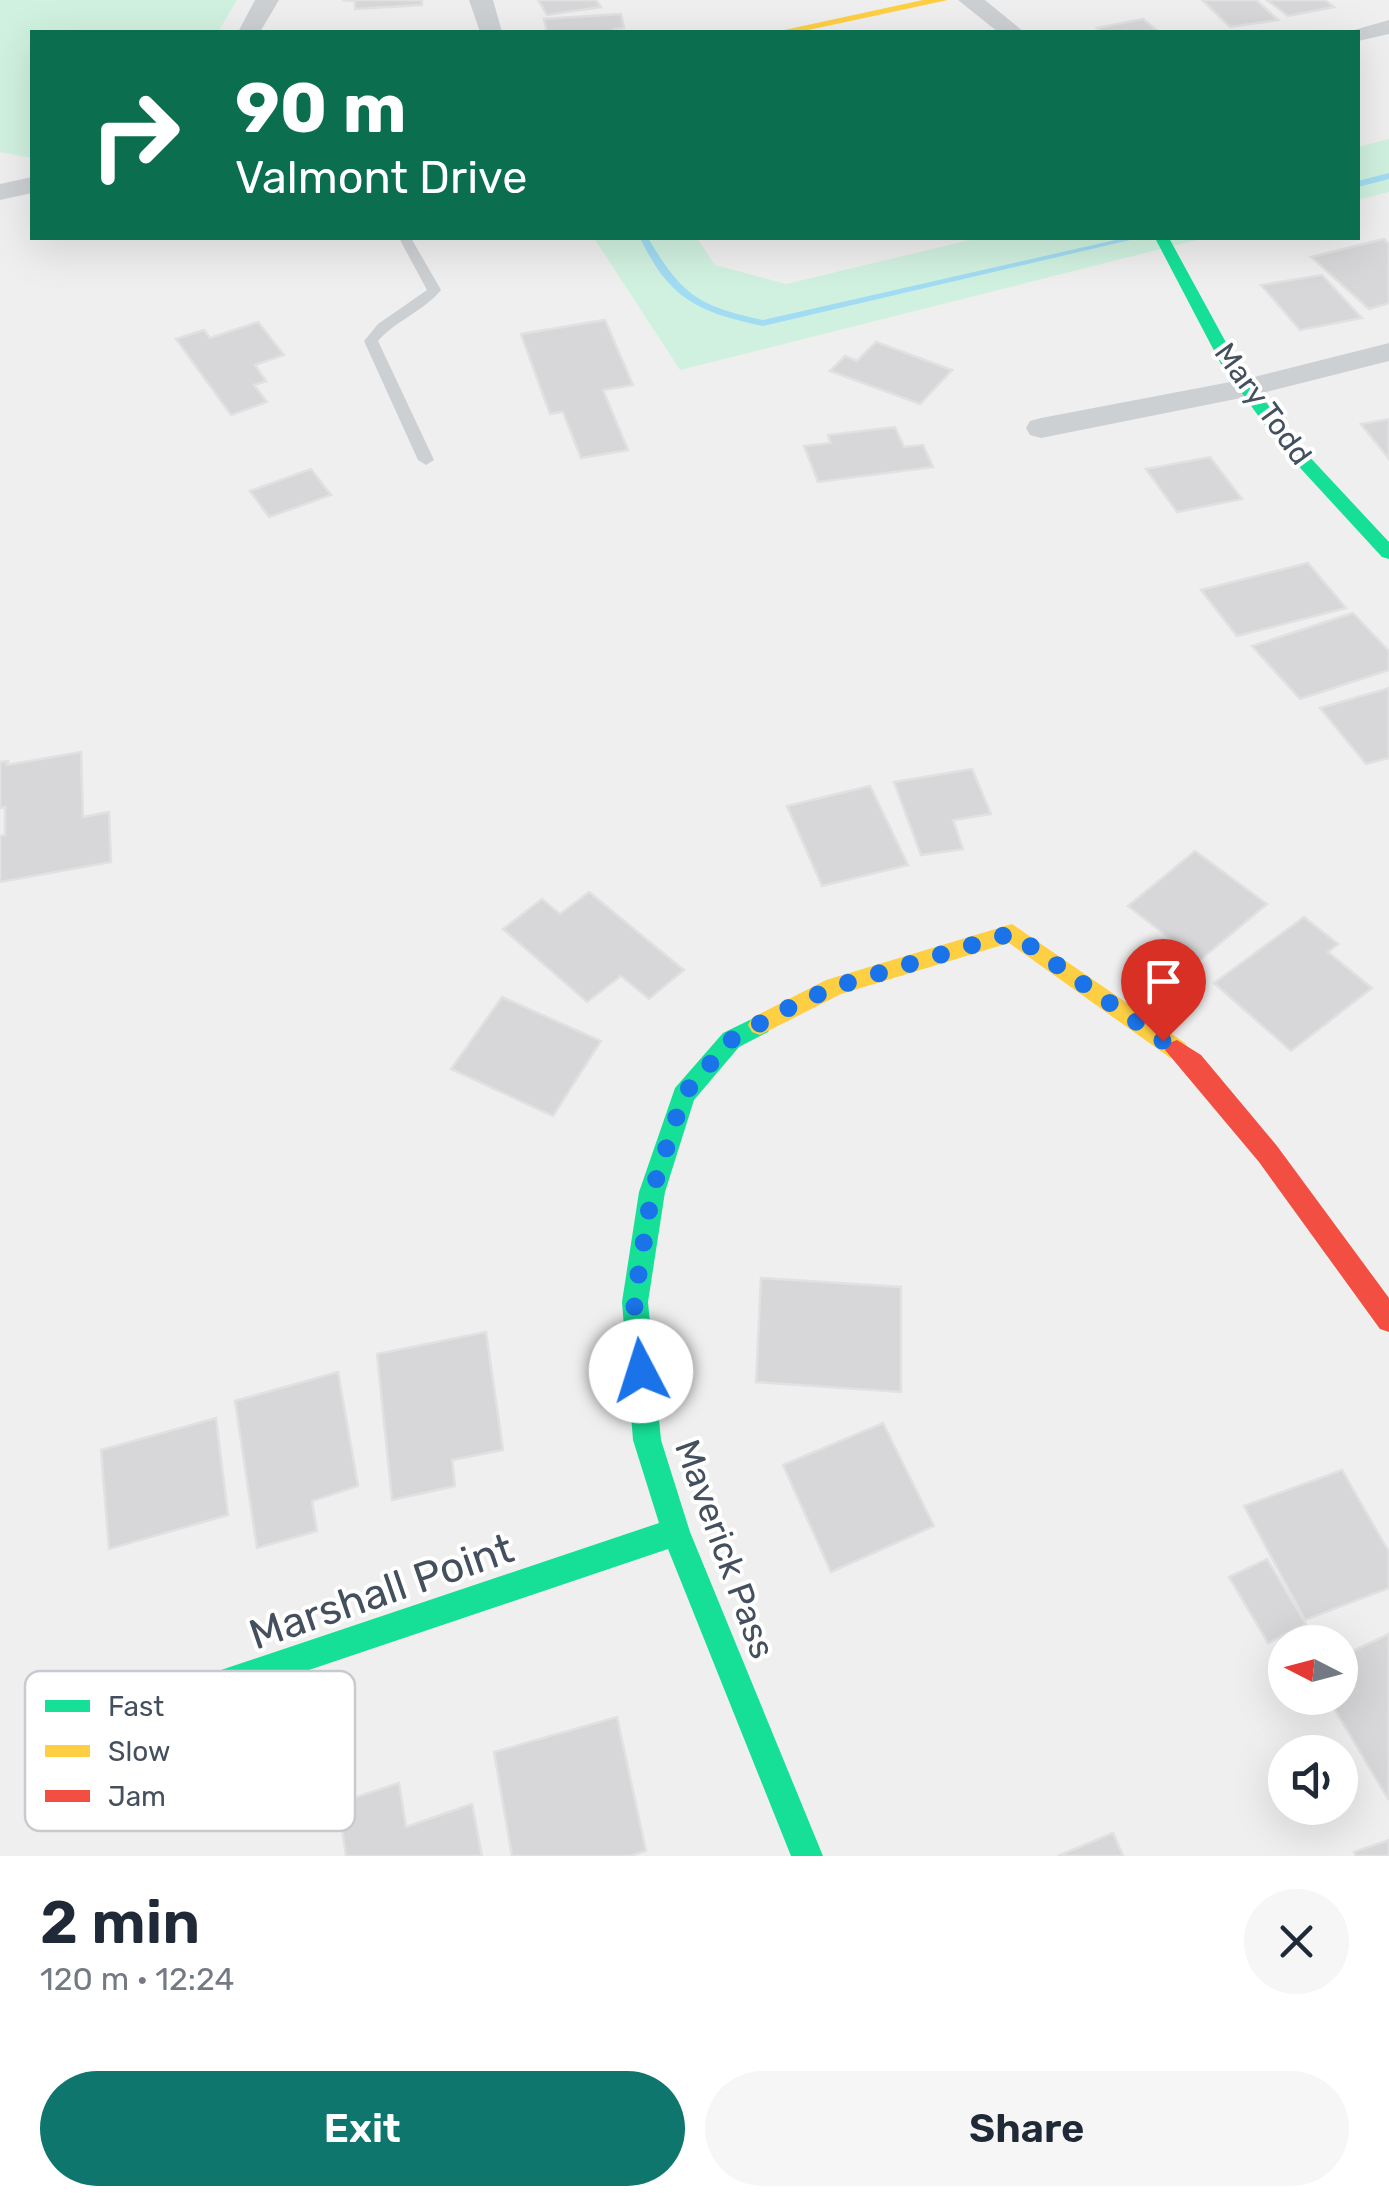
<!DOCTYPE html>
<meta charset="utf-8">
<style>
body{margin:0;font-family:Rubik,sans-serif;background:#f6f6f7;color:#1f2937;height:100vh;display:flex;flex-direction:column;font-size:38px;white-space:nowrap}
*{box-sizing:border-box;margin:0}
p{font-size:32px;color:#747a83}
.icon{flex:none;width:55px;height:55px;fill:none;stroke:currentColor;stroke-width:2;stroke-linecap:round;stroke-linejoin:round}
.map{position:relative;height:1856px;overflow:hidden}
.panel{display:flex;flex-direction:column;background:#fff;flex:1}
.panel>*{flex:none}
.guide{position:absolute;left:30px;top:30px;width:1330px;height:210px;border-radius:0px;box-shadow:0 10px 40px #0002;background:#0b6e4f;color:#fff;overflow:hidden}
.needle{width:65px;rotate:276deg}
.fabs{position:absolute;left:1268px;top:1625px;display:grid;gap:20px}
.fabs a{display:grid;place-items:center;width:90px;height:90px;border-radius:50%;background:#fff;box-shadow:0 10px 40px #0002;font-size:50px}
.pin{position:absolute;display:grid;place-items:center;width:85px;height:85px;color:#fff;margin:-102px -42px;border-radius:50% 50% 50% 0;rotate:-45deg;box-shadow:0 0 10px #0007}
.pin .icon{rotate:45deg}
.me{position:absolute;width:110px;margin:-55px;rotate:355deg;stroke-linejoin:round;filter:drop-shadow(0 0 8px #0008)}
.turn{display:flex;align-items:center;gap:35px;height:210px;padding:0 40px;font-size:45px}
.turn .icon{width:130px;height:130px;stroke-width:2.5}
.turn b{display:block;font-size:70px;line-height:85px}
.round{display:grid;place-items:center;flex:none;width:105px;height:105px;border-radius:52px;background:#f6f6f7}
.head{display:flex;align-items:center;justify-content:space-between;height:170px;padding:0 40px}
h1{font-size:60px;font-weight:600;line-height:75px}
.button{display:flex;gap:20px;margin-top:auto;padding:20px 40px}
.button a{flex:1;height:115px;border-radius:60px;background:#0f766e;color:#fff;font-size:40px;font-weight:600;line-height:115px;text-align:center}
.button a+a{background:#f6f6f7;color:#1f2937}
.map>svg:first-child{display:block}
</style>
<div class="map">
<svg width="1389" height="1856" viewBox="0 0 1389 1856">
<rect width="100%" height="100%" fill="#f0efef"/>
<g fill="#d1f1e0">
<polygon points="0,0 237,0 218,32 32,32 32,158 0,152"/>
<polygon points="1389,139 1389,192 1358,200 1358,147"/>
<polygon points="594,238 697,238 715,265 786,284 978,238 1205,238 680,370"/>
</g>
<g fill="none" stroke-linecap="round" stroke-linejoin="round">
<g fill="#a2dcf2" fill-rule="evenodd">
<polygon points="1389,173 1389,179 1358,187 1358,181"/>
<path d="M640,238H648C682,295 698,306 763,320L1124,238L1130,240L763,326C698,312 670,300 640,238Z"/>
</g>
</g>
<g fill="#d7d7d9" stroke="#e1e1e2" stroke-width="2.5">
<polygon points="342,0 422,0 422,5 355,9 355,1"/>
<polygon points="538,0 596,0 601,7 547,15"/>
<polygon points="1202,0 1256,0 1278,20 1230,27"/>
<polygon points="1267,0 1325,0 1334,7 1288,16"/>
<polygon points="621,14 624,28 614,29 615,32 547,32 544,19"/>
<polygon points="1143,19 1159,32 1102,32 1097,28"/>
<polygon points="1384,239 1389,244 1389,303 1369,309 1311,257"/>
<polygon points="1322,275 1362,318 1300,330 1261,285"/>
<polygon points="605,320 633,385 603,390 628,450 581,458 563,412 550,414 521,334"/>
<polygon points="258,322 284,355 255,365 266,381 254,385 267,402 231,415 176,339 204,330 210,338"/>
<polygon points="876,342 952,370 920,404 830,371 845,356 857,361"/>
<polygon points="1389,419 1389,459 1361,424"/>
<polygon points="895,427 904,447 923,445 933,467 818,482 804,446 831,443 828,435"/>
<polygon points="1210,457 1242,499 1177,512 1146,469"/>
<polygon points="311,469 331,495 269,517 250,491"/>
<polygon points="1308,563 1346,608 1237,636 1201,590"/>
<polygon points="1353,613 1389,651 1389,670 1300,699 1252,646"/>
<polygon points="1389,688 1389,758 1366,764 1320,708"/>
<polygon points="81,752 83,817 109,812 111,862 0,882 0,836 5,835 5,807 0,808 0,762 8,761 7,765"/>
<polygon points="972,769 991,814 953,820 963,849 921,855 894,782"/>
<polygon points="870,786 908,865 822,886 787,806"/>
<polygon points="1195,851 1267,904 1199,961 1128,906"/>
<polygon points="589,892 684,970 649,999 621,976 587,1002 503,929 542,899 560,914"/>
<polygon points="1304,917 1338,944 1328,952 1372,988 1291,1051 1214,983"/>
<polygon points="502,997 601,1041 553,1116 451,1069"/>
<polygon points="761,1278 901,1287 901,1392 756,1382"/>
<polygon points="486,1332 503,1450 452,1460 455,1486 392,1500 377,1354"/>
<polygon points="338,1372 358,1486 312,1501 317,1531 257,1548 235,1401"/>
<polygon points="216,1418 228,1515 109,1549 101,1450"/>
<polygon points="883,1423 934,1526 831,1572 783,1465"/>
<polygon points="1342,1470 1389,1552 1389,1588 1305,1620 1244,1506"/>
<polygon points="1267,1559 1306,1624 1268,1643 1229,1577"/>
<polygon points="1389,1634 1389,1799 1388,1799 1328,1698 1340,1698 1340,1657"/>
<polygon points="617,1717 646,1851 630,1856 512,1856 494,1752"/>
<polygon points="399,1783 406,1827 472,1804 482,1856 346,1856 338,1803"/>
<polygon points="1113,1833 1123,1856 1058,1856"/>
<polygon points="1389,1840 1389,1856 1356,1856 1354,1852"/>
</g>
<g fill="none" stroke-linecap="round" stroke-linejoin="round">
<path fill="#cdd0d3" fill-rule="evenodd" d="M399,238H411L441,290C423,312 396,320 378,341L434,460L426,465L418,460L364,341L378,324L427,290Z"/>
<g fill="#cdd0d3" fill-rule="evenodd">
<polygon points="255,0 279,0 260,32 238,32"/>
<polygon points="469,0 493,0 502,32 480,32"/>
<polygon points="958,0 985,0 1024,32 998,32"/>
<polygon points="1389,20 1389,34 1358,41 1358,32 1347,32"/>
<polygon points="32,177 32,193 0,200 0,184"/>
<polygon points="1389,343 1389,361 1246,397 1041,438 1030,435 1026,428 1030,421 1041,418 1246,379"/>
</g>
<g fill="#16e098" fill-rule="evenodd">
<polygon points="1155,238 1169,238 1235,359 1292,438 1389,542 1389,559 1382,557 1280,446 1221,364"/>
<polygon points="760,1015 768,1018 772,1025 768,1032 739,1047 694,1100 665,1192 648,1302 661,1440 690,1532 823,1856 791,1856 668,1549 54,1756 43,1752 39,1741 43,1730 54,1726 659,1523 633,1440 622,1302 639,1192 675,1088 723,1033"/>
</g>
<g fill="#ffcf43" fill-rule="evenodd">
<polygon points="923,0 948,0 799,32 775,32"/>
<polygon points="1012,924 1185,1043 1189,1050 1185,1057 1177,1060 1169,1057 1009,943 841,994 760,1035 752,1032 748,1025 752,1018 826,980"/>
</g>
<polygon fill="#f24e42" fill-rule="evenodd" points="1177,1040 1201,1055 1277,1146 1389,1298 1389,1332 1380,1329 1259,1162 1165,1050 1169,1043"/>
</g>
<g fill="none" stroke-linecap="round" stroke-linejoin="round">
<polyline stroke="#1a73e8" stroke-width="18" stroke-dasharray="0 32.4" points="641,1371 634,1302 652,1192 684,1094 731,1040 780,1012 834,987 1012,933 1163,1041"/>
</g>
<g text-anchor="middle" stroke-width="8" stroke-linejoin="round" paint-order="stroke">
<g font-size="30" fill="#44505e" stroke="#fff">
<text transform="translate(1263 404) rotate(54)" y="10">Mary Todd</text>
</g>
<g font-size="35" fill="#44505e" stroke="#fff">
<text transform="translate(725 1549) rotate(70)" y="12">Maverick Pass</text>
</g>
<g font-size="42" fill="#44505e" stroke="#fff">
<text transform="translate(381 1591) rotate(-19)" y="15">Marshall Point</text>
</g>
</g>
<rect x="25" y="1671" width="330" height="160" rx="15" fill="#fff" stroke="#c7cacf" stroke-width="2.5"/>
<rect x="45" y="1700" width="45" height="12" fill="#16e098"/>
<rect x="45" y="1745" width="45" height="12" fill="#ffcf43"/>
<rect x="45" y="1790" width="45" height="12" fill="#f24e42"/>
<g font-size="28" fill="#44505e">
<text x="108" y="1716">Fast</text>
<text x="108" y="1761">Slow</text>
<text x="108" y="1806">Jam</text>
</g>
</svg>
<div class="fabs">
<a><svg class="needle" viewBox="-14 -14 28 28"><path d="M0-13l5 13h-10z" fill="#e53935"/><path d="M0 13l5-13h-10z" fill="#747a83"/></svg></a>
<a><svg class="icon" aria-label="sound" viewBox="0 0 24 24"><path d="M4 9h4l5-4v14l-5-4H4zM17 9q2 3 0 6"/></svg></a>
</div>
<div class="pin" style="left:1163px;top:1041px;background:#d93025"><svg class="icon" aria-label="arrive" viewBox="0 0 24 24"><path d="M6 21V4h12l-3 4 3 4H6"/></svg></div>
<svg class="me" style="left:641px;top:1371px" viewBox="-20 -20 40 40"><circle r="19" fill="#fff"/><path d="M0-13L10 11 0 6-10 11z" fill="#1a73e8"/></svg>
<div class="guide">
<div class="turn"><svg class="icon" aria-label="right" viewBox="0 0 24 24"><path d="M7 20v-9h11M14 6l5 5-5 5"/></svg><div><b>90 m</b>Valmont Drive</div></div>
</div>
</div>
<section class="panel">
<div class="head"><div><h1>2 min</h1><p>120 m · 12:24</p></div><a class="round"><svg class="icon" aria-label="close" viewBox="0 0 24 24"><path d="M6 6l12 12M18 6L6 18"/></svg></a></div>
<div class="button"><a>Exit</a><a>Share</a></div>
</section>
